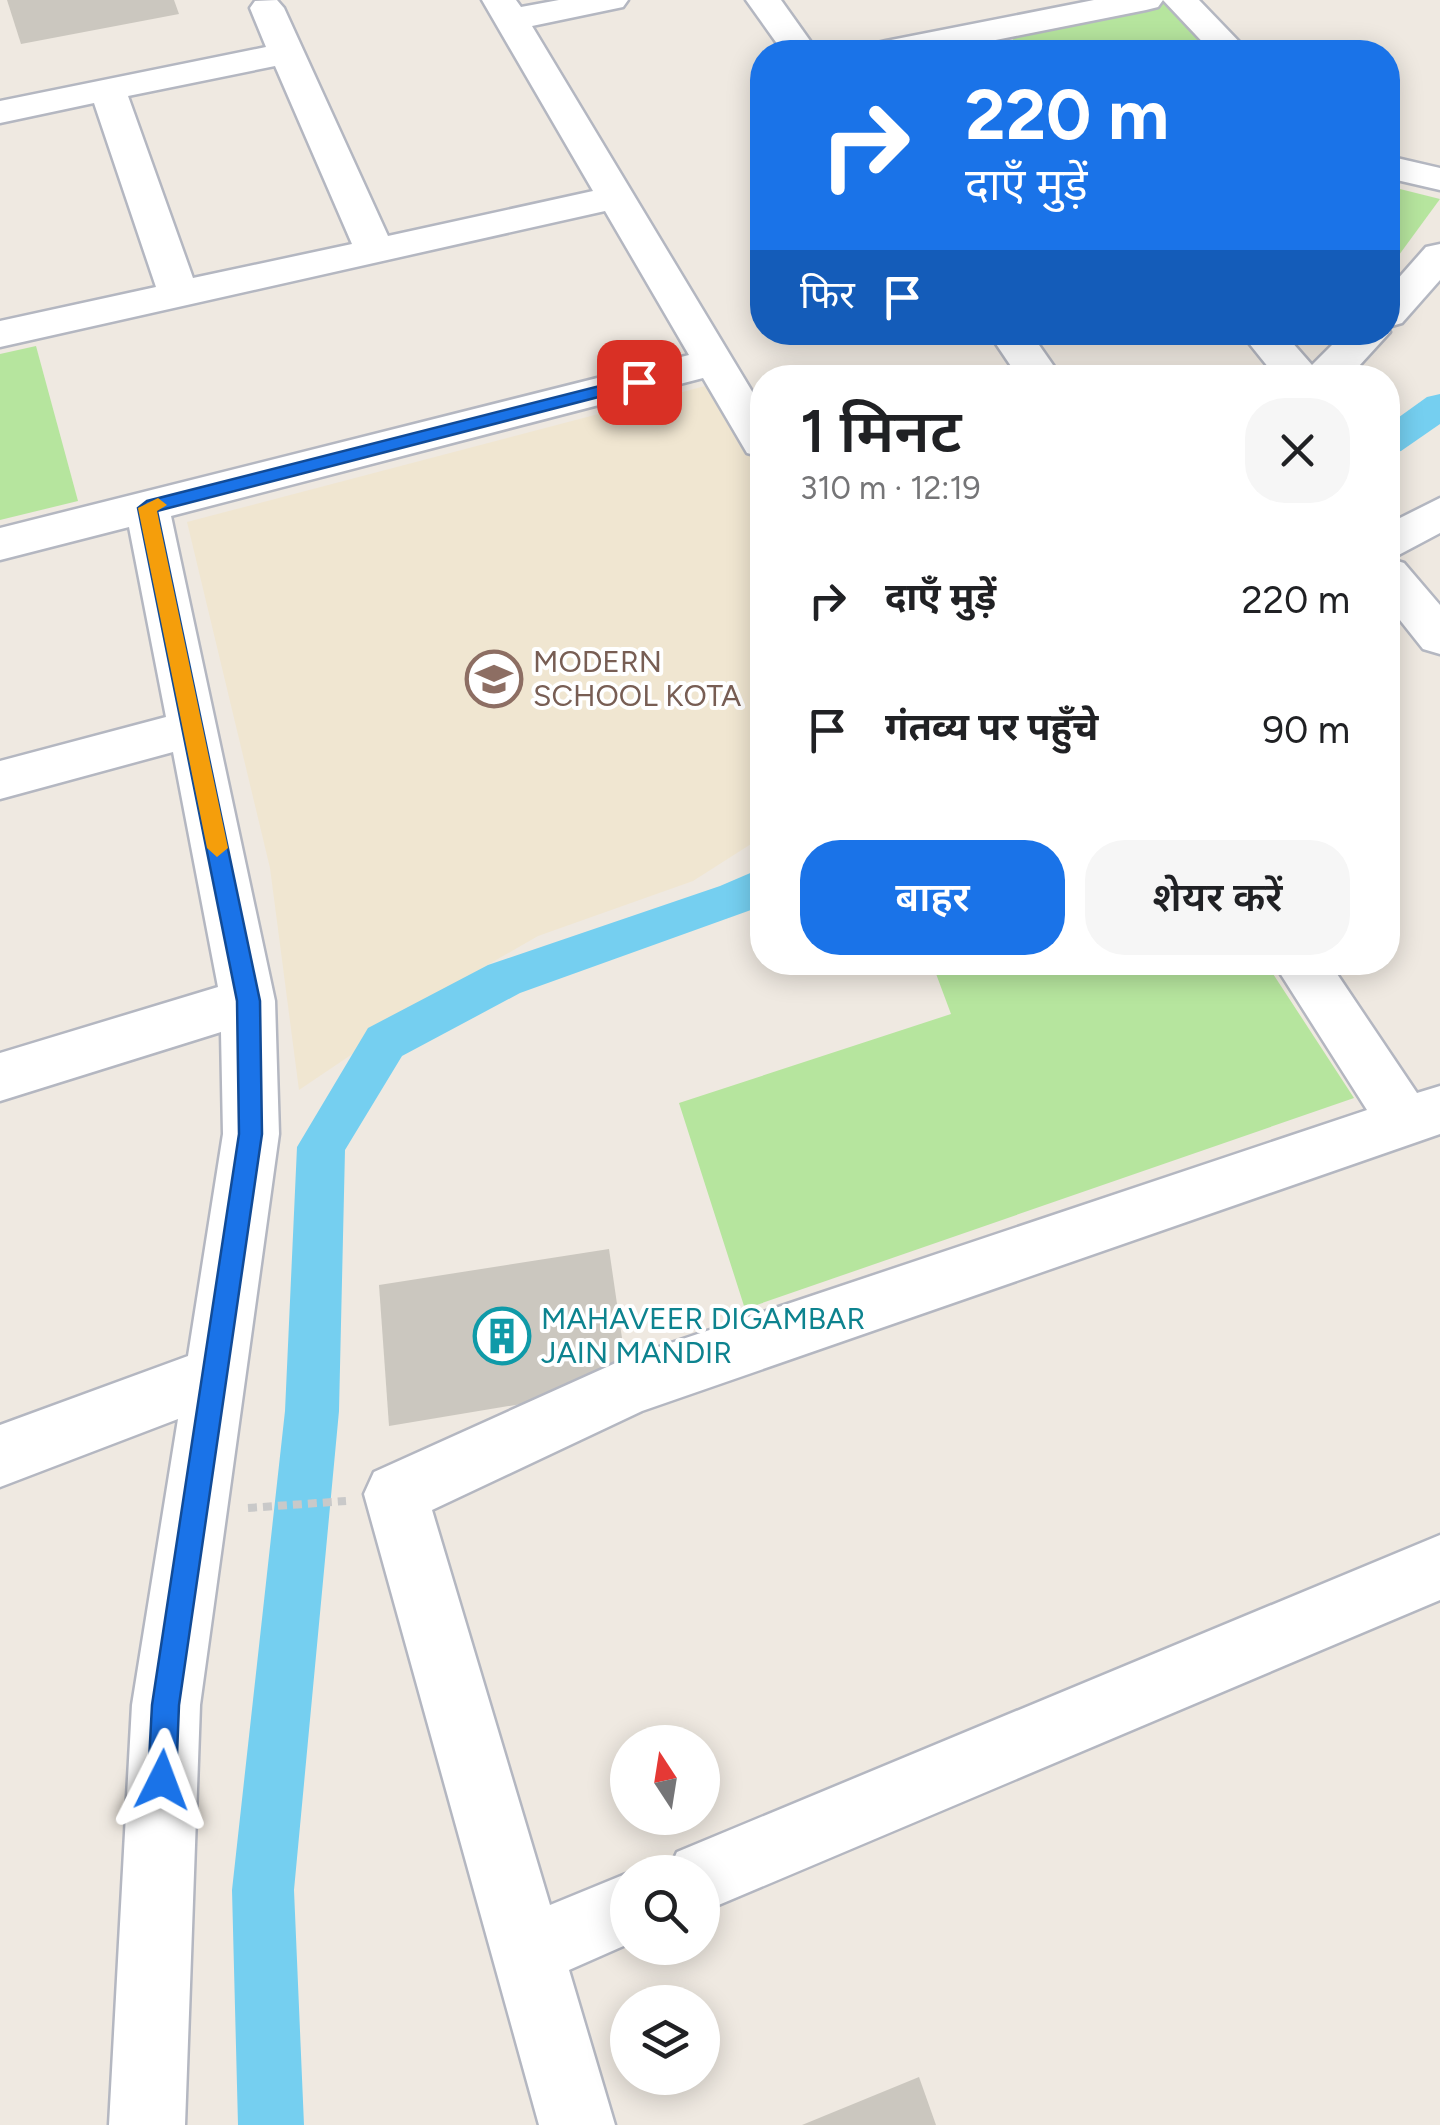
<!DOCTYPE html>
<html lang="hi">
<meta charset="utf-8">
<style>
body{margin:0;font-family:Figtree,"Noto Sans Devanagari",sans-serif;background:#f6f6f6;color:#202124;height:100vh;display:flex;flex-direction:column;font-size:38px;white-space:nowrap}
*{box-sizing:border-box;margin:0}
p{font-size:32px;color:#757577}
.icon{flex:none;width:55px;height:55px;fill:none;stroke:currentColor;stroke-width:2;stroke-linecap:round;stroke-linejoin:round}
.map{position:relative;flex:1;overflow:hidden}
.details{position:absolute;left:750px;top:365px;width:650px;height:610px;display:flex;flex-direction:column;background:#fff;border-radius:40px;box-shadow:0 5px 25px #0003}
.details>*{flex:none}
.guide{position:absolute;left:750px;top:40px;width:650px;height:305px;border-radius:40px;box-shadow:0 5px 25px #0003;background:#1a73e8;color:#fff;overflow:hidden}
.needle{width:65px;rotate:348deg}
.tools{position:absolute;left:610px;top:1725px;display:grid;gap:20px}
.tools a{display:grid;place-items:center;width:110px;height:110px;border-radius:50%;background:#fff;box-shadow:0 5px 25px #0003;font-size:50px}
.pin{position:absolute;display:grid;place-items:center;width:85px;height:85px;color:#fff;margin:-42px;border-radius:20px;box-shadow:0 5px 15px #0006}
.me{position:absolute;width:110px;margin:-55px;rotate:3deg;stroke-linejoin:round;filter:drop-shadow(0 0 8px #0008)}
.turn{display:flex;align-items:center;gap:35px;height:210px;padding:0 50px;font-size:45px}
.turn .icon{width:130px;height:130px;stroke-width:2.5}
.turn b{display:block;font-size:70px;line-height:85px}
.then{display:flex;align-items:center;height:95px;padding:0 50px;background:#0003;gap:20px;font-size:38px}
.round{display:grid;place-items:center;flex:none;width:105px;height:105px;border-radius:40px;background:#f6f6f6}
.summary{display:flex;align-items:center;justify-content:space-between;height:170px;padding:0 50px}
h1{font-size:60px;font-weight:600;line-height:75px}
.primary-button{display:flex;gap:20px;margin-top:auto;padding:20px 50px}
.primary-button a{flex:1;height:115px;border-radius:40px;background:#1a73e8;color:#fff;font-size:40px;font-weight:600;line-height:115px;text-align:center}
.primary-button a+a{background:#f6f6f6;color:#202124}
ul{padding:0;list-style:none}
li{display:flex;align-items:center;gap:30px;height:130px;padding:0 50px}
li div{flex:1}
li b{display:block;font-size:38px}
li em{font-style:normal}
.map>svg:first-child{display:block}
</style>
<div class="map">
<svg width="1440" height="2125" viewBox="0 0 1440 2125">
<rect width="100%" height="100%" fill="#efe9e1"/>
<polygon fill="#f0e6d1" points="709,385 762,475 762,837 693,881 538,936 465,978 299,1090 270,868 187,522"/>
<g fill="#b6e59e">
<polygon points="1167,3 1215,52 1024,52 1010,36"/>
<polygon points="1388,186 1440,199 1388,270"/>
<polygon points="36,346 78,501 0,520 0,354"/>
<polygon points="932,963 1266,963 1354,1098 745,1309 679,1103 951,1014"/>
</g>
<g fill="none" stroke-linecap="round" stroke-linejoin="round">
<g fill="#75cff0" fill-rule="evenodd">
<polygon points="1440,394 1440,424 1401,451 1388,454 1388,425 1427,397"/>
<polygon points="762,868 762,906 520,993 402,1056 345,1150 339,1411 294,1890 304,2125 238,2125 232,1890 285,1411 297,1147 368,1028 488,965 720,886"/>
</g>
</g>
<g fill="#cbc7bf">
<polygon points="7,0 174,0 179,14 21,44"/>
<polygon points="609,1249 629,1386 389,1426 379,1285"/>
<polygon points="919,2077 936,2125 802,2125"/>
</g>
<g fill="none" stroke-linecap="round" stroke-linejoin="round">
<g stroke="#b4b7c1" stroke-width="5">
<g id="minor">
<path d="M277,0L284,8L388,236L593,191L482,0H516L521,7L559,0H628L623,7L532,26L762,408V457L747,453L703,378L171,516L275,1001L279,1134L200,1705L185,2125H109L132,1705L178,1419L0,1487V1425L188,1356L223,1134L221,1032L0,1101V1053L218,987L173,752L0,799V761L166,717L129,527L0,560V528L689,355L605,211L0,347V321L156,287L94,103L0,123V101L266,47L250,8L255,1ZM275,66L352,244L193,278L128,96Z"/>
<polygon points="746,0 781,0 818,52 783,52"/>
<polygon points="1094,0 1199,0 1249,52 1212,52 1163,0 1158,7 1146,10 936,52 868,52 873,44 886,41"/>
<polygon points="1388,156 1440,168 1440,190 1388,178"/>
<polygon points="1440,244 1440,280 1402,323 1388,327 1388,290 1426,247"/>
<polygon points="1388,328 1390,332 1348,378 1277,378 1240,332 1283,332 1312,365 1345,332 1388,332"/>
<polygon points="988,332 1030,332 1062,378 1019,378"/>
<polygon points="1440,498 1440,533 1391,559 1404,563 1440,605 1440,654 1423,649 1388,605 1388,524"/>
<polygon points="1273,962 1329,962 1417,1093 1440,1086 1440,1134 642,1411 432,1510 550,1905 628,1873 628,1944 569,1970 615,2125 539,2125 364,1494 374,1472 629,1357 1367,1110"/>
<polygon points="1440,1535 1440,1600 702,1912 702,1872 668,1872 677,1852"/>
</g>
</g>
<polyline stroke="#c9c9c9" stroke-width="8" stroke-dasharray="9 6" stroke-linecap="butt" points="248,1508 346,1501"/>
<use href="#minor" fill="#fff" fill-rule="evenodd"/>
</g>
<polygon fill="#1a73e8" stroke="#114b97" stroke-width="2.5" points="639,376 645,378 645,385 157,511 260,1001 262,1134 179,1705 176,1780 172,1790 162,1794 152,1790 148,1780 152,1705 239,1134 237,1001 138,508 147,501"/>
<polygon fill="#f59e0b" points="158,498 167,505 157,511 228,848 217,857 207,848 138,508"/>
<defs>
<g id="school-ring" transform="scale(2.875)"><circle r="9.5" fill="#fff" stroke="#8d6e63" stroke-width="1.5"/><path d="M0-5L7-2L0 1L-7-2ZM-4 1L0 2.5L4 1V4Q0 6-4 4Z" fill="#8d6e63"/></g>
<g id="building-ring" transform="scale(2.875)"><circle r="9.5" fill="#fff" stroke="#0f9aa8" stroke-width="1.5"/><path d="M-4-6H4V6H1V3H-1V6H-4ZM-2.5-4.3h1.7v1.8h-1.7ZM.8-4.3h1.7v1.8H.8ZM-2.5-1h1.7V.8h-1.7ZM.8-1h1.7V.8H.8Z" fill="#0f9aa8"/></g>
</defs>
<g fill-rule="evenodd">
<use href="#school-ring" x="494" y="679"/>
<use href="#building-ring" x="502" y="1336"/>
</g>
<g text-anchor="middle" stroke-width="8" stroke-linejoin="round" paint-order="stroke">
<g font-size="30" fill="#785e54" stroke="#fff" text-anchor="start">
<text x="533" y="672">MODERN<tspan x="533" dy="34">SCHOOL KOTA</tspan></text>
</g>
<g font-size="30" fill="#0d838f" stroke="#fff" text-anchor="start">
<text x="541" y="1329">MAHAVEER DIGAMBAR<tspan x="541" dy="34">JAIN MANDIR</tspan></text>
</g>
</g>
</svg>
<div class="tools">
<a><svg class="needle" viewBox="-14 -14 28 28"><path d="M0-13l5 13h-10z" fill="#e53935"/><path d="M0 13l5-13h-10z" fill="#757577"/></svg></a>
<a><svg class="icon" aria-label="search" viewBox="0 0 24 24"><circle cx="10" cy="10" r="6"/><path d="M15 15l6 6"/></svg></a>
<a><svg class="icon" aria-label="layers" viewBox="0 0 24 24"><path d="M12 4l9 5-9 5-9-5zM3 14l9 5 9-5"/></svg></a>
</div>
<div class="pin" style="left:639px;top:382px;background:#d93025"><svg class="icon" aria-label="arrive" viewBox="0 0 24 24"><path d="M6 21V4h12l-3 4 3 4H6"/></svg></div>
<svg class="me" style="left:162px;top:1780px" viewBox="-20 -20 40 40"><path d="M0-17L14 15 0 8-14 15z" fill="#1a73e8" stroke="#fff" stroke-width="4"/></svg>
<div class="guide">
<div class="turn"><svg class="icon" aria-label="right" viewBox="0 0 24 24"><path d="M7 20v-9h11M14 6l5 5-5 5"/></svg><div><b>220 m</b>दाएँ मुड़ें</div></div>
<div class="then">फिर<svg class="icon" aria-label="arrive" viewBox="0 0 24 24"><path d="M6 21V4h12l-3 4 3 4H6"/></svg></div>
</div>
<section class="details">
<div class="summary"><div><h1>1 मिनट</h1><p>310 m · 12:19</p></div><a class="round"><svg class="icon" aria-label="close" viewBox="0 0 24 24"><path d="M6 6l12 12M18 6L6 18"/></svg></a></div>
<ul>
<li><svg class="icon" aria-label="right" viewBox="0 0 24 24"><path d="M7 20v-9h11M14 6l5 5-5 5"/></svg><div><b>दाएँ मुड़ें</b></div><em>220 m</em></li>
<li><svg class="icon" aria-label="arrive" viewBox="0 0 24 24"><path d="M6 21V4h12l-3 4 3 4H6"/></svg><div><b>गंतव्य पर पहुँचे</b></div><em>90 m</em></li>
</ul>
<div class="primary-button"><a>बाहर</a><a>शेयर करें</a></div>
</section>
</div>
